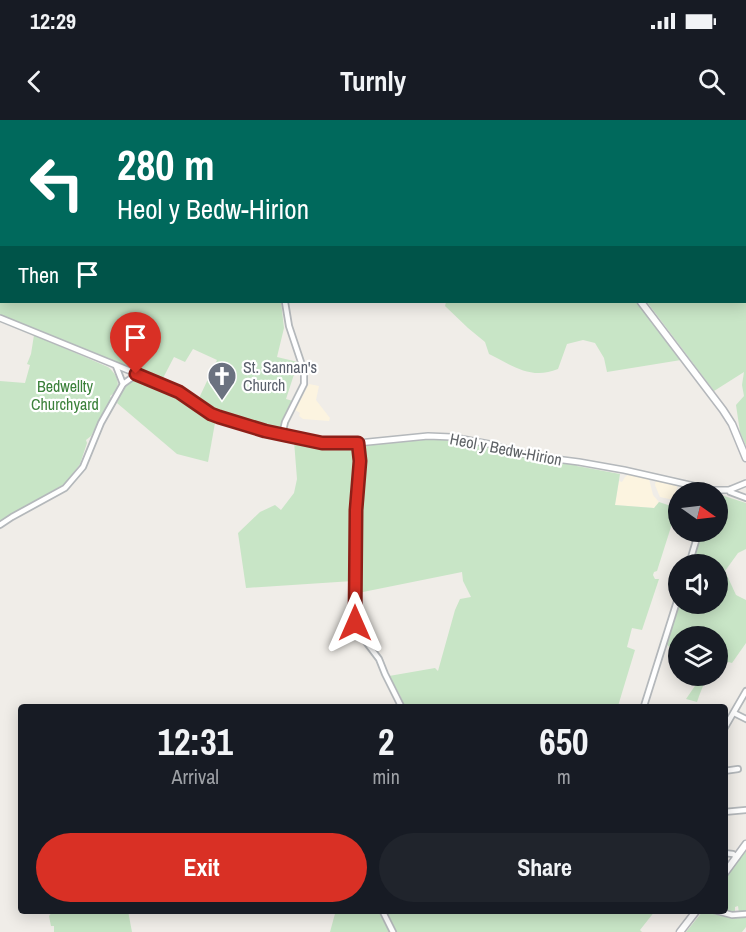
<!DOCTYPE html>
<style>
body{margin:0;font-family:"Archivo Narrow",sans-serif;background:#20242c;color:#f1f3f6;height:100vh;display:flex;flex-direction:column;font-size:22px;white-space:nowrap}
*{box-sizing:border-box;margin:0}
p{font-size:20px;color:#9ea1a6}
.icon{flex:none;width:33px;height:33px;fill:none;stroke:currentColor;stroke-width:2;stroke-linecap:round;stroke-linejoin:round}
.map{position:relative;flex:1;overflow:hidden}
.side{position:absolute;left:18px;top:584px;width:710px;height:210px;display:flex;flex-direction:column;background:#171b24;border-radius:6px;box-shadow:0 3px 15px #0003}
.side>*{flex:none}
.top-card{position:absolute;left:0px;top:0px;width:747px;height:183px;box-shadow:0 3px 15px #0003;background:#00695c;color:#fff;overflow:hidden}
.needle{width:39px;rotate:104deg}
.tools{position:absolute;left:668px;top:362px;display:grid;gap:12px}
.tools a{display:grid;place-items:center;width:60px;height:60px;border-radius:50%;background:#171b24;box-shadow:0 3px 15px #0003;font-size:30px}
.pin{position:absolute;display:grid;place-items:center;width:51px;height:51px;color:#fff;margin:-62px -26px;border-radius:50% 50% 50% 0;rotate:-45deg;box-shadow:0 0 6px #0007}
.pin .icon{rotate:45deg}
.me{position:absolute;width:66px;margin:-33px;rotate:0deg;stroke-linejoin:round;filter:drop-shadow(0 0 4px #0008)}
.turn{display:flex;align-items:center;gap:21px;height:126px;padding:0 18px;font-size:27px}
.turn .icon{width:78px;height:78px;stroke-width:2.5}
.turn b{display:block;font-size:42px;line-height:51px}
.then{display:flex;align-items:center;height:57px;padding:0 18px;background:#0003;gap:12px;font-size:22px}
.eta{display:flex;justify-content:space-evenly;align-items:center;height:102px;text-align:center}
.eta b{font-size:36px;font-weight:800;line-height:42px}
.primary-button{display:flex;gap:12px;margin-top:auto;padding:12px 18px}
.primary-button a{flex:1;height:69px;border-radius:36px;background:#d93025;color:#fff;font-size:24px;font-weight:800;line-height:69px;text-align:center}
.primary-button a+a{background:#20242c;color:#f1f3f6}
.status{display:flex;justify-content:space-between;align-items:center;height:42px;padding:0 30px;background:#171b24;direction:ltr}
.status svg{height:16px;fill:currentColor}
header{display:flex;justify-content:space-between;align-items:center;height:78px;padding:0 18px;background:#171b24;font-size:27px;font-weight:800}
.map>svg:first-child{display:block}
</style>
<div class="status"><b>12:29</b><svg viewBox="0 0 49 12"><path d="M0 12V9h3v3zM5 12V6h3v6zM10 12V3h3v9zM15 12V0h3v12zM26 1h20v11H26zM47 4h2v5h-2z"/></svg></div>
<header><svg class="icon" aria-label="back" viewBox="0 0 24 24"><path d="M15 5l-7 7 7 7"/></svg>Turnly<svg class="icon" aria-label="search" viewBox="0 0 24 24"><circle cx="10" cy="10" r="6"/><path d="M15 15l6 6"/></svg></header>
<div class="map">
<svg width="746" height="812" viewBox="0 0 746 812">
<rect width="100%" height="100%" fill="#f0ede8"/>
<g fill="#fcf4e0">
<polygon points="309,264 319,266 316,280 330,298 329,301 303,299 299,296 300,293 295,290 299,281 300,281"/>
<polygon points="629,354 649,359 653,375 659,382 655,388 615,385 619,361 622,362 625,357"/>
<polygon points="656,359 678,364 674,380 660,377 655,365"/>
</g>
<g fill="#c8e5c6">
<path d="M0,0H286V2H2V182H281L284,208L277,237L298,242L286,279L293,281C290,286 283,307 280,310C279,311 277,311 276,312C255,306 216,298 200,283V276L217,240L193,229L185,242L174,237L162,260L0,195Z"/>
<polygon points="510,0 667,0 667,2 511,2"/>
<polygon points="696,0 746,0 746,326 740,312 736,285 744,276 742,265 744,252 714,271 647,182 746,182 746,2 696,2"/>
<path d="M446,182H637L681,240L607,252L604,238L595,223L583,220L567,224L558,249C531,260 513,246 489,234L485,222L468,208L445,186Z"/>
<path d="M34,215L108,247C118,255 123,268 110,276L111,278L109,282L91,316L86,320L87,323L80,344L66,363L0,401V261L25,263L30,245L27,244L31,234Z"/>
<polygon points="132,260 168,274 194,289 215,303 208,342 177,334 117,283 123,270"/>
<polygon points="444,319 451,320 452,325 457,321 484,326 534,340 577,345 577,346 620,354 615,385 654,388 659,382 674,387 676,391 657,451 654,452 653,455 655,459 659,459 642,510 632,508 627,527 635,530 618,586 404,586 400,575 389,556 435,548 438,551 455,490 460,479 471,477 463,461 462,452 358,473 357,431 358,391 364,330 366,326 400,321"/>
<polygon points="294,321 312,325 349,327 355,330 358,336 353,391 353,461 246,468 238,413 260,392 275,385 281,390 294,373 297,359"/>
<polygon points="721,375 746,383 746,429 738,433 725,451 736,475 746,480 746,523 732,543 717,539 717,516 678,516 678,529 668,526 667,524 680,483 717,483 717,444 692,444 702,411 717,411 717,378"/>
<path d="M699,555H707C704,565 700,572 697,582L686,579L697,563Z"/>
<polygon points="746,730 746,791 739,793 738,786 735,787 735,793 720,791 724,790 725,759"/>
<polygon points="336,790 380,791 391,812 330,812"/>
<polygon points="53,791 128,791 132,812 54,812 54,806 51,806 49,796"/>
<polygon points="385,791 655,791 640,810 642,812 396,812"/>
<path d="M703,791C717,795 732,800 746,797V807L742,812H686Z"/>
</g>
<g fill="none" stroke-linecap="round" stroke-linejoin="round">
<g stroke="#aeddfa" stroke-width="1.5">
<polyline points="283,2 283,0"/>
<polyline points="0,117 2,118"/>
</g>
<g stroke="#b4b8bb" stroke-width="8">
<g id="minor">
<polyline points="354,2 354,0"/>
<polyline points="116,246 123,264"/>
<polyline points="282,315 285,302 304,264 304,251 289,206 285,182"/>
<polyline points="358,323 360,341 356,390 355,506 357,510 379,539 385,554 401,586"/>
<polyline points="729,370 730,372 746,378"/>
<polyline points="0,405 12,397 65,368 83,347 101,303 123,264 137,254"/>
<polyline points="689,444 699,411"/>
<polyline points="644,586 678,478"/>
<polyline points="734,593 746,599"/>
<polyline points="724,609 746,571"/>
<polyline points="724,651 738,649"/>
<polyline points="724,692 746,690"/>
<polyline points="724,733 733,734 737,737"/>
<polyline points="382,790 393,812"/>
<polyline points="713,790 732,795 746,794"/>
</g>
</g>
<g stroke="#b4b8bb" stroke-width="8">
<polyline id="tertiary" points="0,198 172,268 211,294 219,297 265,311 322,323 358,323 428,316 452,317 489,324 532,336 579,342 624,350 712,370 729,370 746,363"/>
</g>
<g stroke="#b4b7bb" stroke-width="9">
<g id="secondary">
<polyline points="506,0 508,2"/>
<polyline points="641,182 723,290 732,304 746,338"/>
<polyline points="724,754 746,724"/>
<polyline points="680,812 697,790"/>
</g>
</g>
<use href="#minor" stroke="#fff" stroke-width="4.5"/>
<use href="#tertiary" stroke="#fff" stroke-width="5"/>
<use href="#secondary" stroke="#fff" stroke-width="6"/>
</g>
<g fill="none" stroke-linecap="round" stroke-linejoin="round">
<g stroke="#8d1f18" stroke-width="15">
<polyline id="route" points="136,254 179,272 211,294 219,297 265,311 322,323 358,323 360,341 356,390 355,503"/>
</g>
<use href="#route" stroke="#d93025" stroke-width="10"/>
</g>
<defs>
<g id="church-pin" transform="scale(1.5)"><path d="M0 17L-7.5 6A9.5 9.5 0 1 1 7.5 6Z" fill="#6b7280" stroke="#fff"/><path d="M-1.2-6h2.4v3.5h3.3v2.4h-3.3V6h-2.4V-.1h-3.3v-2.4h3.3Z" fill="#fff"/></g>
</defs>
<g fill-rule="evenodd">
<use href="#church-pin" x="222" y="256"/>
</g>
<g text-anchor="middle" stroke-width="4.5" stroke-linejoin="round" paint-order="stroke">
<g font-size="16" fill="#5b616d" stroke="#fff" text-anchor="start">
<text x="243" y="253">St. Sannan's<tspan x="243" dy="18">Church</tspan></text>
</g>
<g font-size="16" fill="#3c813b" stroke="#fff">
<text x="65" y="272">Bedwellty<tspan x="65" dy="18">Churchyard</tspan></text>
</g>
<g font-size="16" fill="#5f6367" stroke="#fff">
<text transform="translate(506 329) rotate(11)" y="6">Heol y Bedw-Hirion</text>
</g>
</g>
</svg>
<div class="tools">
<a><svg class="needle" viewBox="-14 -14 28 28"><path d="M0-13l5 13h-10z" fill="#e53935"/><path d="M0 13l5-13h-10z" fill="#9ea1a6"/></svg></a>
<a><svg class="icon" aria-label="sound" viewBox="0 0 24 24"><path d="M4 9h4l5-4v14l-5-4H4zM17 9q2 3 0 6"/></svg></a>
<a><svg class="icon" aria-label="layers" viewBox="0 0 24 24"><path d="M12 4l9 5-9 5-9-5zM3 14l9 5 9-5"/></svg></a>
</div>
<div class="pin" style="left:136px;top:254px;background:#d93025"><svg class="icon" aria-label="arrive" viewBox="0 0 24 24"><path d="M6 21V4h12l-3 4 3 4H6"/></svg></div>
<svg class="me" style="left:355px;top:503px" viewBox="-20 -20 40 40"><path d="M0-17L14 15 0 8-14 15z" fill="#d93025" stroke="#fff" stroke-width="4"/></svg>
<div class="top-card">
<div class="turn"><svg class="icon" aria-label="left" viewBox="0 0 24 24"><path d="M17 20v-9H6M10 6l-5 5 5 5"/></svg><div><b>280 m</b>Heol y Bedw-Hirion</div></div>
<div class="then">Then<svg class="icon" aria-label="arrive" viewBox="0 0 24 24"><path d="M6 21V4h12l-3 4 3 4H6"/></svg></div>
</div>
<section class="side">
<div class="eta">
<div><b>12:31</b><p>Arrival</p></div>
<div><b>2</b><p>min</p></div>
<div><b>650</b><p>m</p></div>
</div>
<div class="primary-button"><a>Exit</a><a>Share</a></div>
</section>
</div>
